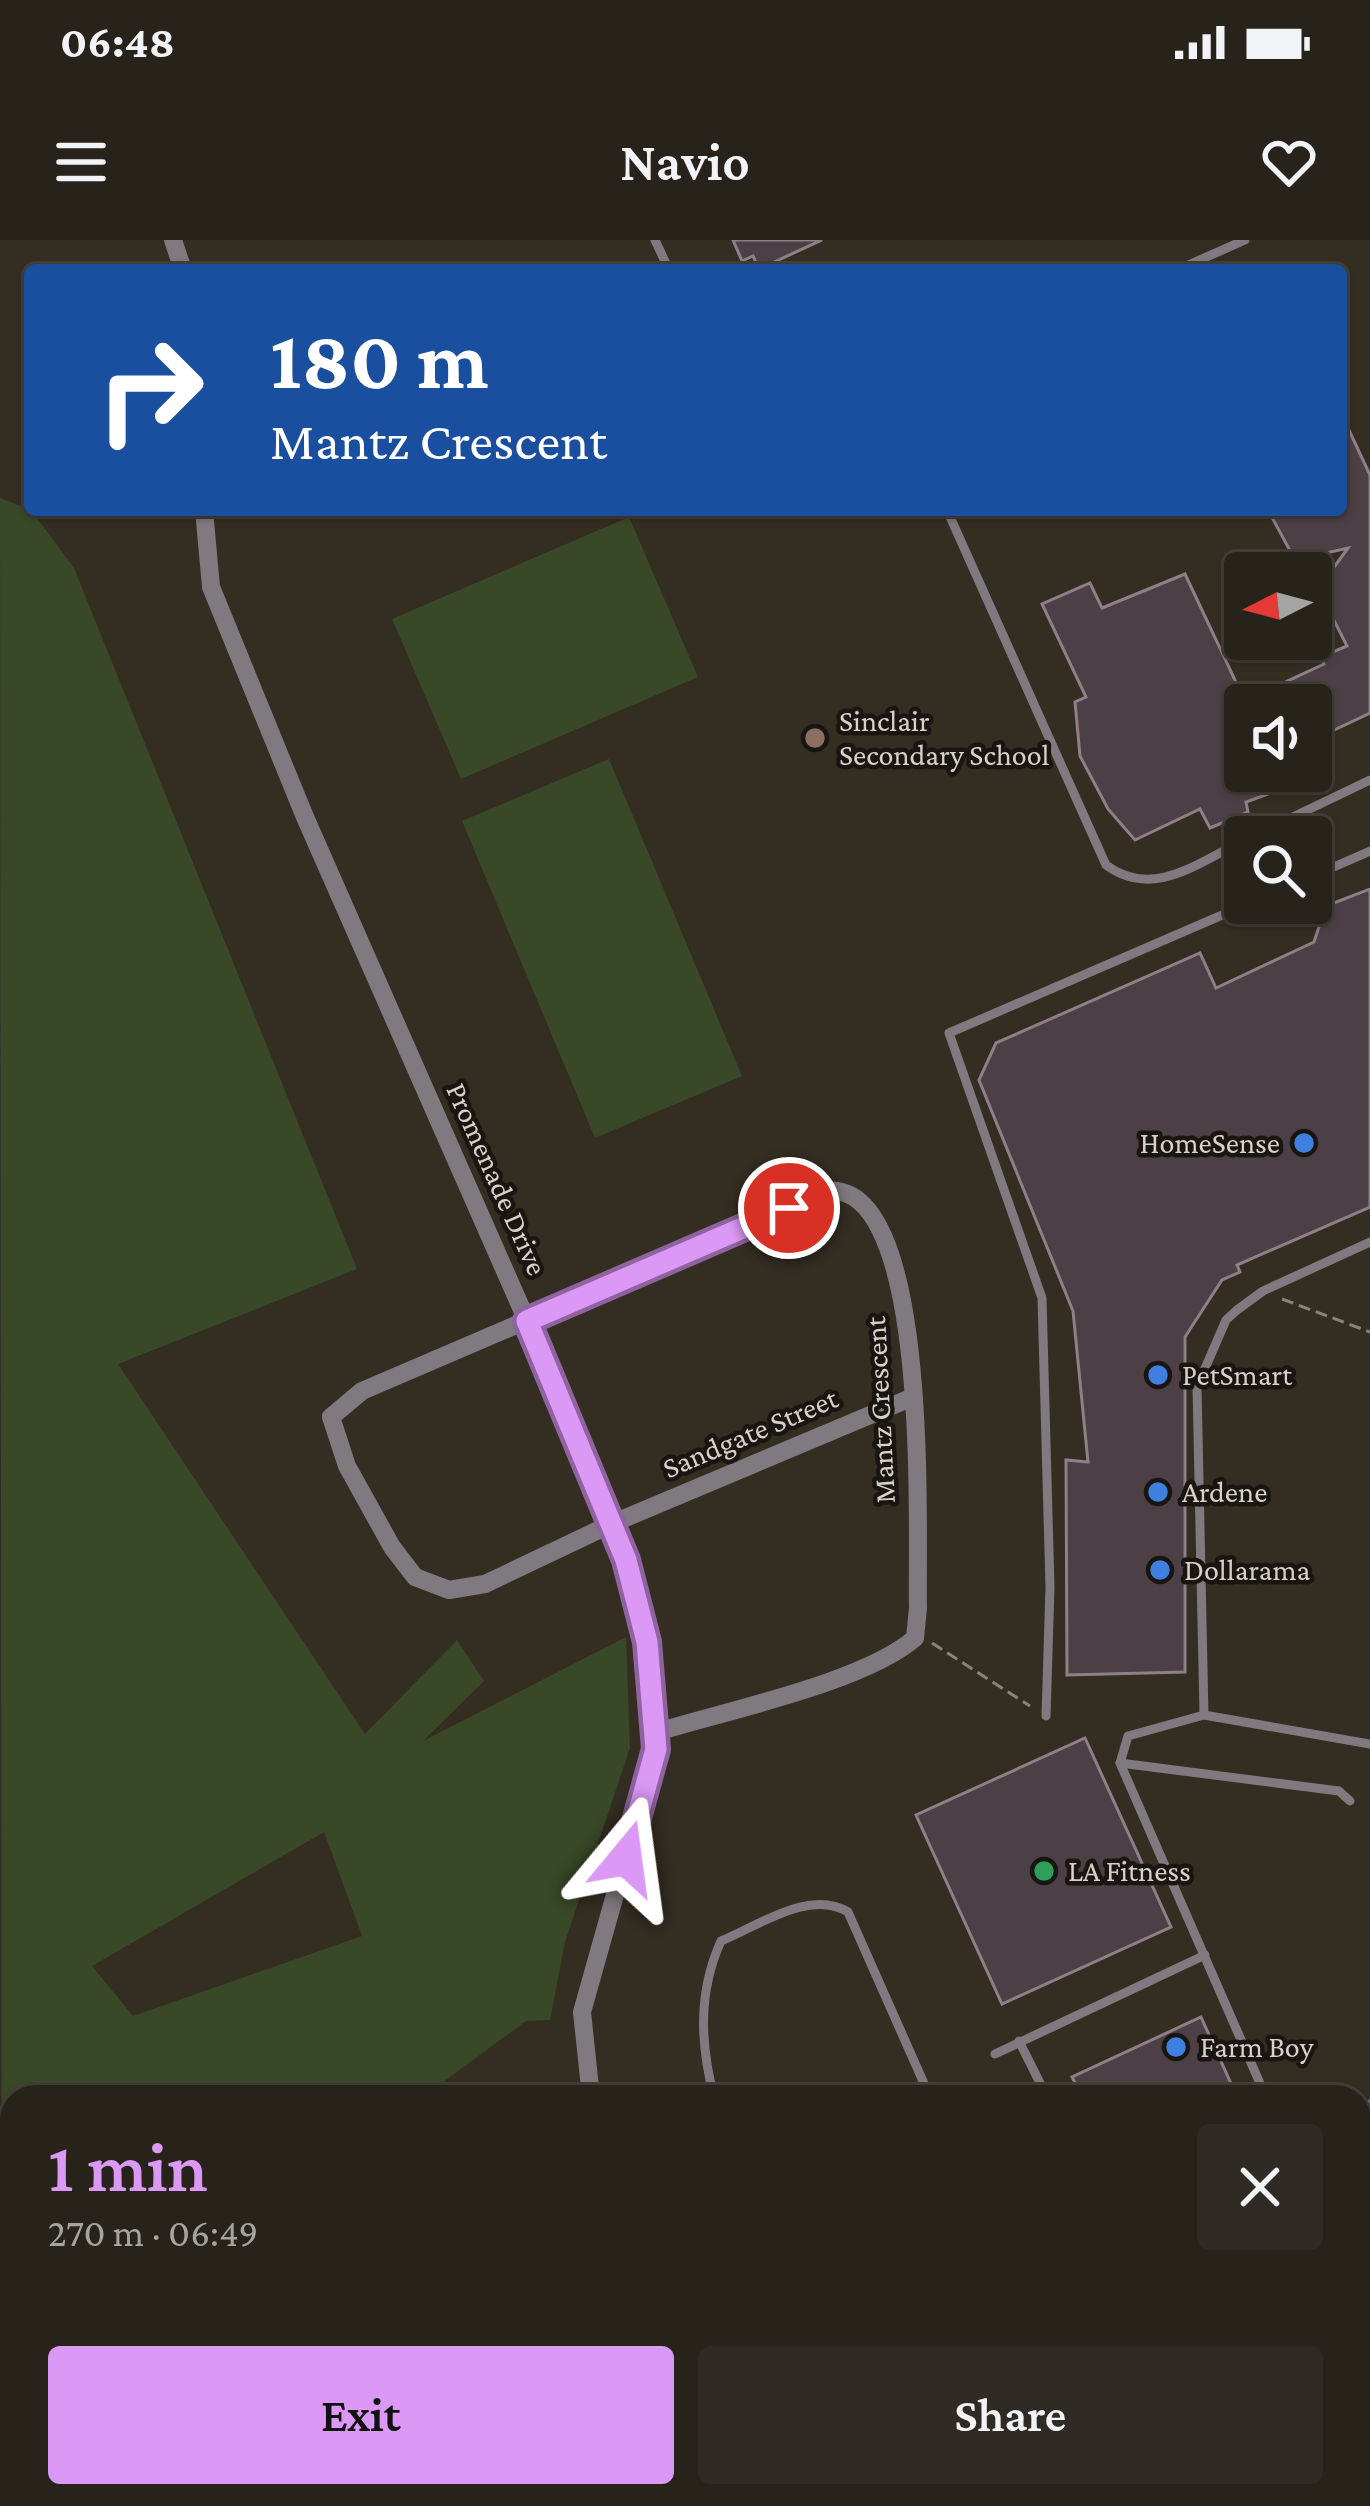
<!DOCTYPE html>
<meta charset="utf-8">
<style>
body{margin:0;font-family:"Crimson Pro",serif;background:#2f2a23;color:#f1f3f6;height:100vh;display:flex;flex-direction:column;font-size:45px;white-space:nowrap}
*{box-sizing:border-box;margin:0}
p{font-size:39px;color:#a4a4a2}
.icon{flex:none;width:66px;height:66px;fill:none;stroke:currentColor;stroke-width:2;stroke-linecap:round;stroke-linejoin:round}
.map{position:relative;flex:1;overflow:hidden}
.sheet{position:absolute;left:0px;top:1845px;width:1371px;height:423px;display:flex;flex-direction:column;background:#27221a;border-radius:36px 36px 0 0;box-shadow:0 3px 9px #0004,0 0 0 3px #433f39}
.sheet>*{flex:none}
.hud{position:absolute;left:24px;top:24px;width:1323px;height:252px;border-radius:12px;box-shadow:0 3px 9px #0004,0 0 0 3px #433f39;background:#1a4fa0;color:#fff;overflow:hidden}
.needle{width:78px;rotate:264deg}
.controls{position:absolute;left:1224px;top:312px;display:grid;gap:24px}
.controls a{display:grid;place-items:center;width:108px;height:108px;border-radius:12px;background:#27221a;box-shadow:0 3px 9px #0004,0 0 0 3px #433f39;font-size:60px}
.pin{position:absolute;display:grid;place-items:center;width:102px;height:102px;color:#fff;margin:-51px;border:6px solid #fff;border-radius:50%;box-shadow:0 3px 12px #0007}
.me{position:absolute;width:132px;margin:-66px;rotate:16deg;stroke-linejoin:round;filter:drop-shadow(0 0 9px #0008)}
.turn{display:flex;align-items:center;gap:42px;height:252px;padding:0 48px;font-size:54px}
.turn .icon{width:156px;height:156px;stroke-width:2.5}
.turn b{display:block;font-size:84px;line-height:102px}
.round{display:grid;place-items:center;flex:none;width:126px;height:126px;border-radius:12px;background:#2f2a23}
.head{display:flex;align-items:center;justify-content:space-between;height:204px;padding:0 48px}
h1{font-size:72px;font-weight:600;line-height:90px;color:#db99f5}
.primary-button{display:flex;gap:24px;margin-top:auto;padding:24px 48px}
.primary-button a{flex:1;height:138px;border-radius:12px;background:#db99f5;color:#111;font-size:48px;font-weight:600;line-height:138px;text-align:center}
.primary-button a+a{background:#2f2a23;color:#f1f3f6}
.status{display:flex;justify-content:space-between;align-items:center;height:84px;padding:0 60px;background:#27221a;direction:ltr}
.status svg{height:33px;fill:currentColor}
header{display:flex;justify-content:space-between;align-items:center;height:156px;padding:0 48px;background:#27221a;font-size:54px;font-weight:600}
.map>svg:first-child{display:block}
</style>
<div class="status"><b>06:48</b><svg viewBox="0 0 49 12"><path d="M0 12V9h3v3zM5 12V6h3v6zM10 12V3h3v9zM15 12V0h3v12zM26 1h20v11H26zM47 4h2v5h-2z"/></svg></div>
<header><svg class="icon" aria-label="menu" viewBox="0 0 24 24"><path d="M4 6h16M4 12h16M4 18h16"/></svg>Navio<svg class="icon" aria-label="heart" viewBox="0 0 24 24"><path d="M12 20l-8-8c-3-5 5-10 8-4 3-6 11-1 8 4z"/></svg></header>
<div class="map">
<svg width="1370" height="2266" viewBox="0 0 1370 2266">
<rect width="100%" height="100%" fill="#342d22"/>
<g fill="#394927" fill-rule="evenodd">
<path d="M0,258L31,270L74,328L357,1029L118,1124L365,1494L457,1400L484,1441L423,1501L626,1397L630,1508L565,1702L550,1780L526,1781L423,1857H12V2256H25L2,2266ZM324,1592L362,1696L133,1776L92,1726Z"/>
<polygon points="629,277 698,437 461,539 392,379"/>
<polygon points="609,519 742,836 595,898 462,581"/>
</g>
<g fill="#4d3f46" stroke="#8f7f86" stroke-width="3">
<polygon points="733,0 822,0 759,29 753,16 742,21"/>
<polygon points="1341,173 1370,235 1370,473 1311,501 1311,465 1245,465 1245,531 1265,533 1274,552 1246,562 1248,572 1210,588 1200,569 1135,600 1108,569 1080,516 1075,462 1086,457 1042,364 1090,343 1102,368 1185,334 1242,455 1264,444 1266,451 1324,424 1321,417 1347,406 1318,349 1348,308 1295,320 1268,270 1341,270"/>
<polygon points="1370,649 1370,967 1237,1025 1240,1032 1222,1040 1185,1097 1185,1432 1067,1435 1066,1220 1088,1222 1073,1071 979,840 996,803 1200,713 1216,748 1314,702 1326,666"/>
<polygon points="1085,1498 1171,1687 1002,1764 916,1575"/>
<polygon points="1201,1777 1237,1857 1082,1857 1072,1837"/>
</g>
<g fill="none" stroke-linecap="round" stroke-linejoin="round">
<g stroke="#89837a" stroke-width="3" stroke-dasharray="12 6" stroke-linecap="butt">
<polyline points="1282,1059 1370,1092"/>
<polyline points="932,1403 1030,1466"/>
</g>
<g stroke="#7e7a7f" stroke-width="9">
<polyline points="655,0 669,30"/>
<polyline points="1177,30 1245,0"/>
<path d="M947,270L1106,625C1153,660 1199,622 1245,600"/>
<polyline points="1251,597 1370,540"/>
<polyline points="1311,637 1370,611"/>
<polyline points="1370,1002 1263,1051 1237,1070 1226,1080 1197,1147 1204,1475 1370,1504"/>
<polyline points="1204,1475 1128,1496 1120,1523 1266,1857"/>
<polyline points="1046,1476 1050,1347 1042,1058 949,793 1250,663"/>
<polyline points="1120,1523 1339,1551 1350,1561"/>
<polyline points="1019,1801 1047,1857"/>
<polyline points="995,1814 1205,1715"/>
<path d="M714,1857C700,1803 698,1752 721,1701C760,1685 809,1649 848,1672L930,1857"/>
<polyline points="1359,1869 1370,1864"/>
<polyline points="489,2256 494,2266"/>
<polyline points="363,2266 384,2256"/>
</g>
<g stroke="#7e7a7f" stroke-width="18">
<polyline points="173,0 183,30"/>
<polyline points="204,270 211,347 305,577 527,1081 625,1320 647,1402 656,1509 582,1772 591,1857"/>
<path d="M654,1493C724,1471 863,1443 915,1398L918,1368C916,1299 933,942 828,951L362,1151L331,1177L347,1226L392,1307L415,1337L449,1350L485,1344L611,1284L913,1157"/>
<polyline points="1082,2256 1086,2266"/>
</g>
<g stroke="#7e7a7f" stroke-width="21">
<polyline points="1359,1943 1370,1938"/>
<polyline points="1359,1985 1370,1980"/>
<polyline points="643,2266 665,2256"/>
<polyline points="722,2266 744,2256"/>
</g>
</g>
<g fill="none" stroke-linecap="round" stroke-linejoin="round">
<g stroke="#8e639f" stroke-width="30">
<polyline id="route" points="626,1618 656,1509 647,1402 626,1320 527,1081 789,968"/>
</g>
<use href="#route" stroke="#db99f5" stroke-width="21"/>
</g>
<circle fill="#8d6e63" stroke="#191611" stroke-width="4.5" cx="815" cy="498" r="12"/>
<g fill="#3f7fe0" stroke="#191611" stroke-width="4.5">
<circle cx="1304" cy="903" r="12"/>
<circle cx="1158" cy="1135" r="12"/>
<circle cx="1158" cy="1252" r="12"/>
<circle cx="1160" cy="1330" r="12"/>
<circle cx="1176" cy="1807" r="12"/>
</g>
<circle fill="#2e9e5b" stroke="#191611" stroke-width="4.5" cx="1044" cy="1631" r="12"/>
<g text-anchor="middle" stroke-width="9" stroke-linejoin="round" paint-order="stroke">
<g font-size="30" fill="#d6d1ca" stroke="#191611" text-anchor="start">
<text x="839" y="491">Sinclair<tspan x="839" dy="34">Secondary School</tspan></text>
<text x="1280" y="913" text-anchor="end">HomeSense</text>
<text x="1182" y="1145">PetSmart</text>
<text x="1182" y="1262">Ardene</text>
<text x="1184" y="1340">Dollarama</text>
<text x="1068" y="1641">LA Fitness</text>
<text x="1200" y="1817">Farm Boy</text>
</g>
<g font-size="30" fill="#d6d1ca" stroke="#191611">
<text transform="translate(497 939) rotate(66)" y="10">Promenade Drive</text>
<text transform="translate(880 1170) rotate(-93)" y="10">Mantz Crescent</text>
<text transform="translate(750 1193) rotate(-23)" y="10">Sandgate Street</text>
</g>
</g>
</svg>
<div class="controls">
<a><svg class="needle" viewBox="-14 -14 28 28"><path d="M0-13l5 13h-10z" fill="#e53935"/><path d="M0 13l5-13h-10z" fill="#a4a4a2"/></svg></a>
<a><svg class="icon" aria-label="sound" viewBox="0 0 24 24"><path d="M4 9h4l5-4v14l-5-4H4zM17 9q2 3 0 6"/></svg></a>
<a><svg class="icon" aria-label="search" viewBox="0 0 24 24"><circle cx="10" cy="10" r="6"/><path d="M15 15l6 6"/></svg></a>
</div>
<div class="pin" style="left:789px;top:968px;background:#d93025"><svg class="icon" aria-label="arrive" viewBox="0 0 24 24"><path d="M6 21V4h12l-3 4 3 4H6"/></svg></div>
<svg class="me" style="left:626px;top:1618px" viewBox="-20 -20 40 40"><path d="M0-17L14 15 0 8-14 15z" fill="#db99f5" stroke="#fff" stroke-width="4"/></svg>
<div class="hud">
<div class="turn"><svg class="icon" aria-label="right" viewBox="0 0 24 24"><path d="M7 20v-9h11M14 6l5 5-5 5"/></svg><div><b>180 m</b>Mantz Crescent</div></div>
</div>
<section class="sheet">
<div class="head"><div><h1>1 min</h1><p>270 m · 06:49</p></div><a class="round"><svg class="icon" aria-label="close" viewBox="0 0 24 24"><path d="M6 6l12 12M18 6L6 18"/></svg></a></div>
<div class="primary-button"><a>Exit</a><a>Share</a></div>
</section>
</div>
